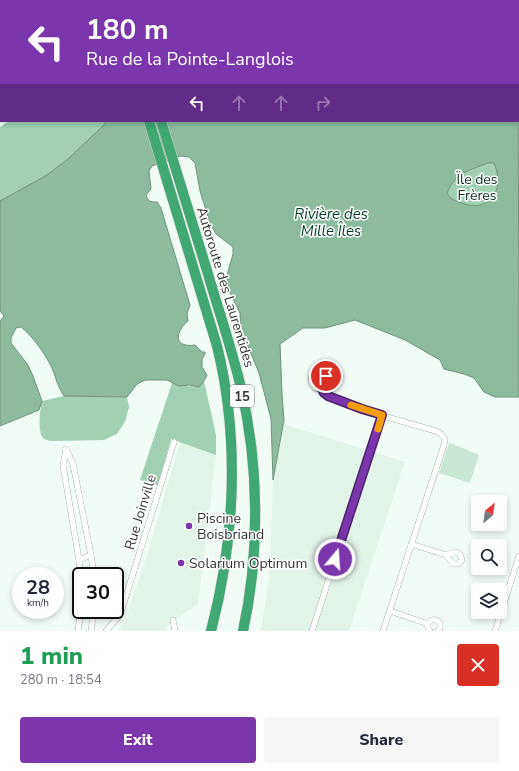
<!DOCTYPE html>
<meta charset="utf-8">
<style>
body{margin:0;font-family:"Nunito Sans",sans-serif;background:#f6f6f7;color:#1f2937;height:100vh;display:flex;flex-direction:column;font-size:15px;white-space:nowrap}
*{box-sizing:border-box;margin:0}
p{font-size:13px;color:#747a83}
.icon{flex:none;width:22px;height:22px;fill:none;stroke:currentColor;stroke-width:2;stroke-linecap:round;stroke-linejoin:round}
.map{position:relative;height:631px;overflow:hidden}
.side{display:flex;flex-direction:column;background:#fff;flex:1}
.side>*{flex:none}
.guide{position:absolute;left:0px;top:0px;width:519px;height:122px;box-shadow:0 2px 6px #0003;background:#7a36aa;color:#fff;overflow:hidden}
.needle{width:26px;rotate:29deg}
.buttons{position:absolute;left:471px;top:495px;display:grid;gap:8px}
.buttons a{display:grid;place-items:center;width:36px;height:36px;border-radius:4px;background:#fff;box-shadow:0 2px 6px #0003;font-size:20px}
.speed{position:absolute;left:12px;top:567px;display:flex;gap:8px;font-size:20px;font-weight:700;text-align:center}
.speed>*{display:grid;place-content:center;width:52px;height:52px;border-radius:50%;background:#fff;box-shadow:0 2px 6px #0003;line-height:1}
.speed small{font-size:10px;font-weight:400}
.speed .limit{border:2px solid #111;border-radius:6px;background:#fff;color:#111}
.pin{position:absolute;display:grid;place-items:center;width:34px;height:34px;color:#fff;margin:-17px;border:2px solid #fff;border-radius:50%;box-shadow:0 1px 4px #0007}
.me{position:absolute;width:44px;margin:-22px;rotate:18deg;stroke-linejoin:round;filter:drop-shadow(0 0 3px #0008)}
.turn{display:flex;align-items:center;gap:14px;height:84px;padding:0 20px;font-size:18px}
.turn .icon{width:52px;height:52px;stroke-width:2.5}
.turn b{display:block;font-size:28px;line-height:34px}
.lanes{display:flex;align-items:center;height:38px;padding:0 20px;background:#0003;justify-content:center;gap:20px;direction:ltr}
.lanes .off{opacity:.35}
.round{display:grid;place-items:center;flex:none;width:42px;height:42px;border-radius:4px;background:#f6f6f7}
.headline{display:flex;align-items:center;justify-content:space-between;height:68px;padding:0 20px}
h1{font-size:24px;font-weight:800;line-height:30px;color:#1e9e55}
.cta{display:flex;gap:8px;margin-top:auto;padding:8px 20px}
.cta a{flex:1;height:46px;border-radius:4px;background:#7a36aa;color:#fff;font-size:16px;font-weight:800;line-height:46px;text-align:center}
.cta a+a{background:#f6f6f7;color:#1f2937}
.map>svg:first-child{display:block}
</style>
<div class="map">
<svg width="519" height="631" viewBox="0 0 519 631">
<rect width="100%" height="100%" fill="#f2fcf6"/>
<g fill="#e2f3e8">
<polygon points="284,424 405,462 349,631 261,631 270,571 273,480"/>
<polygon points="180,442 216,455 198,604 166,627 166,631 117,631 128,617 130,605 146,559"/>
</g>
<polygon fill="#c9e7d4" points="449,443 453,444 479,455 470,483 439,473"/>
<g fill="#a1d0b3">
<polygon points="9,121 105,121 105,124 68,159 47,175 0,201 0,127"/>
<path d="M488,163H494C506,190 489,215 459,202C453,200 451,199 447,193C456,172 468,171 488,163Z"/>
<path d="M204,381L216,435V455L171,439L158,485L140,480L172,383C181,387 190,385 199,387Z"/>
<path d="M64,396L127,397L129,407L125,422L117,434L104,440L50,441C50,441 45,439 44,439C37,433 40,409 42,401Z"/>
</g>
<g fill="#8cbb9e" stroke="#71937e" fill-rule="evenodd">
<polygon points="0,0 508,0 1,1 0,74"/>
<path d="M518,22L519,397H495L484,392L474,378L464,374L444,369L440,360L405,340L355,320L325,328H303L280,344L282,394L284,420L273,480L271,419L259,373L245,339L241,340L238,332L241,331L240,313L227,286V275L233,254V247L216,234L210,223L200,191L195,163L189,157L181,156L152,166L149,171L151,189L146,195C148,201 150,202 157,202L161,208L190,305L187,314L188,321C175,332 173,348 195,345L202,352H205V354L202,359V367L207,375L204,381L199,387L190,385L179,386L167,380H145L137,384L127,397L64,396C59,388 57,383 54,373C49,359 33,336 21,327L16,328L11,338V343L28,365L33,376L42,401L39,410L0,426V321L4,316L0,311V201L47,175L68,159L105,124V121H518ZM488,163H494C506,190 489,215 459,202C453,200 451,199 447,193C456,172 468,171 488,163Z"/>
</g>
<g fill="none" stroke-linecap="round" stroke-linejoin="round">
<g stroke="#808983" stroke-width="6">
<g id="minor">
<circle cx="319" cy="381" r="8"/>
<polyline points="322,389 325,394 332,399 369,412 436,431 441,434 445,439 444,445 383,631"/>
<polyline points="66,449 63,465 79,560 81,593"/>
<polyline points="66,449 73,464 91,555 94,576"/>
<polyline points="411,544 446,555 453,564 458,564 462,560 460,554 456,552 446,555"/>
<polyline points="79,560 91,555"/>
<polyline points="390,611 428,624"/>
<polyline points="173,620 175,631"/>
<polyline points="78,631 81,609"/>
<polyline points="91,631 94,610"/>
<polyline points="106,631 119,616 122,609 174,442"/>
<polyline points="312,631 382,415"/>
<path d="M430,631C423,623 433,615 440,623V628L438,631"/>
<polyline points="495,631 519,556"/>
</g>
</g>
<g stroke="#d6d7d6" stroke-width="11">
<g id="motorway">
<polyline points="113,0 113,1"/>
<polyline points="125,0 125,1"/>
<path d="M149,121L217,346C240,439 235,539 211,631"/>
<path d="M161,121C177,172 192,223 208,274C219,312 232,349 241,388C259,465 260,553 243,631"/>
</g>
</g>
<use href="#minor" stroke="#fff" stroke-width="5.5"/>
<use href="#motorway" stroke="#41a773" stroke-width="10"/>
</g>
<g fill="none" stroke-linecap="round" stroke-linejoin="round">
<g stroke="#4f236e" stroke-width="10">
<polyline id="route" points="326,376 327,384 322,389 324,393 328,396 362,409 382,415 335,559"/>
</g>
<use href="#route" stroke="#7a36aa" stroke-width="7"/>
<polyline stroke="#f59e0b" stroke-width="7" points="351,405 382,415 378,429"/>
</g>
<g fill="#7a36aa" stroke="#fff" stroke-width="1.5">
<circle cx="189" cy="526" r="4"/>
<circle cx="181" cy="563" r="4"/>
</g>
<g text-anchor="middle" stroke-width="3" stroke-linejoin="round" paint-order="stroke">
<rect fill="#fff" stroke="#707270" stroke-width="1" x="230" y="385" width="24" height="22" rx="3"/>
<g font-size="13" font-weight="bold" fill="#323633">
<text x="242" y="401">15</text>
</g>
<g font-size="14" fill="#0b321e" stroke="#fff">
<text x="477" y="184">Ïle des<tspan x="477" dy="16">Frères</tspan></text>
</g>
<g font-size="14" fill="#323633" stroke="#fff">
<text transform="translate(226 287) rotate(73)" y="5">Autoroute des Laurentides</text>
<text transform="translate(140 512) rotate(-73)" y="5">Rue Joinville</text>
</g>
<g font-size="14" fill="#323633" stroke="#fff" text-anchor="start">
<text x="197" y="523">Piscine<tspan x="197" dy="16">Boisbriand</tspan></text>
<text x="189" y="568">Solarium Optimum</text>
</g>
<g font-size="15" font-style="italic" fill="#023f24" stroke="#fff">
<text x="331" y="219">Rivière des<tspan x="331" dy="17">Mille Îles</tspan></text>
</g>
</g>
</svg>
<div class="buttons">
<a><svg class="needle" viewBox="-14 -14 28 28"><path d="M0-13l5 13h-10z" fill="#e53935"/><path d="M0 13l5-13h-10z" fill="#747a83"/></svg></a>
<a><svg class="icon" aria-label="search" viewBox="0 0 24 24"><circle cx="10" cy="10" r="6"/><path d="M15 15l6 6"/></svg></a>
<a><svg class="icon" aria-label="layers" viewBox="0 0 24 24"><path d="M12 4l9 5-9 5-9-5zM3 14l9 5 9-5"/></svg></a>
</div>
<div class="speed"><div>28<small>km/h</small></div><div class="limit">30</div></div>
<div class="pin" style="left:326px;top:376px;background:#d93025"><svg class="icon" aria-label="arrive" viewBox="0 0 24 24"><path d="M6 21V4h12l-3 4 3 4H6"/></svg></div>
<svg class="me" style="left:335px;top:559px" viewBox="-20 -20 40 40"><circle r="17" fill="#7a36aa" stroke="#fff" stroke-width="3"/><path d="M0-11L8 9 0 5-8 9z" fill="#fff"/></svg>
<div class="guide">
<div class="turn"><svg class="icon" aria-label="left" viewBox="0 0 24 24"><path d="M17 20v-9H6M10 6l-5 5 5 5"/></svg><div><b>180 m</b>Rue de la Pointe-Langlois</div></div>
<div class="lanes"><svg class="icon" aria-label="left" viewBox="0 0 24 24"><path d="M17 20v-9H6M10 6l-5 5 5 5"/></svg><svg class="icon off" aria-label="ahead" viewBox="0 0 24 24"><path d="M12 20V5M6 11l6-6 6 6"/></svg><svg class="icon off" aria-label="ahead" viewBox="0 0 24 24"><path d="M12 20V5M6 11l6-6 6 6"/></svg><svg class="icon off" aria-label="right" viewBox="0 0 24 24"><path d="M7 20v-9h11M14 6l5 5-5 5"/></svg></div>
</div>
</div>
<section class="side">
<div class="headline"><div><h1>1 min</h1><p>280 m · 18:54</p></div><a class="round" style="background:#d93025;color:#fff"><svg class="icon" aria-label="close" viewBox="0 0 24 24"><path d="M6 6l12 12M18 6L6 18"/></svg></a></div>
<div class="cta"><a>Exit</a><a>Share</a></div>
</section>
